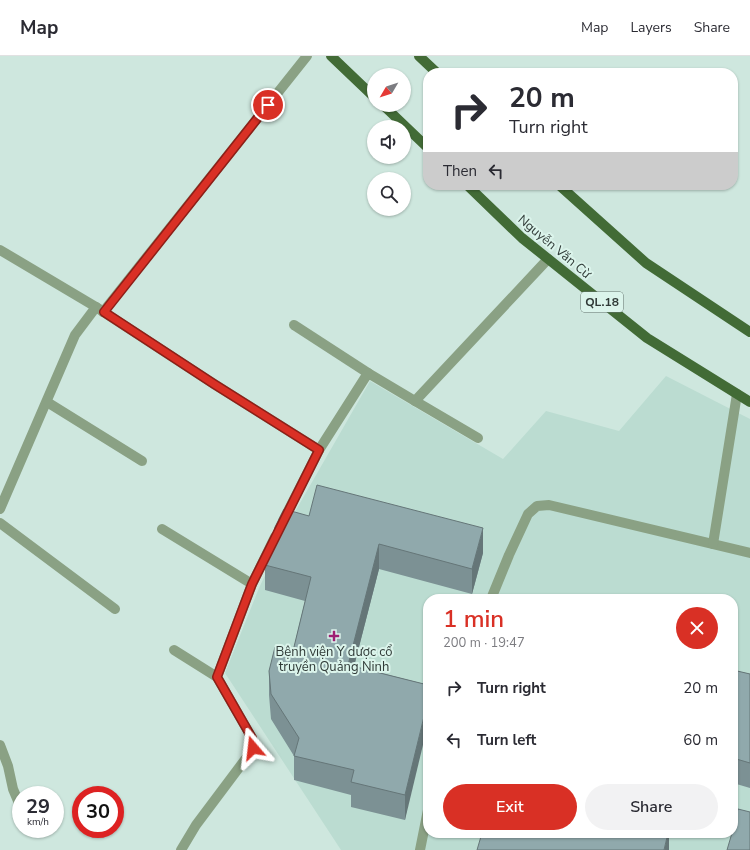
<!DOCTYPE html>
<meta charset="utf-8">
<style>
body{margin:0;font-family:"Nunito Sans",sans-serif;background:#f2f2f3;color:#2b2b33;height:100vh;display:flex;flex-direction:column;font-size:15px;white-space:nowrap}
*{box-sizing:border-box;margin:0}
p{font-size:13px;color:#7c7c81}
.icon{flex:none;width:22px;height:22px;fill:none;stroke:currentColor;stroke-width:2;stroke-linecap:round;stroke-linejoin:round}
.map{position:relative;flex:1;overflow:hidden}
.details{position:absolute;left:423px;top:538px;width:315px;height:244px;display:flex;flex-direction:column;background:#fff;border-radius:16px;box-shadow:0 1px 3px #0004}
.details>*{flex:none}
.top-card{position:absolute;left:423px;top:12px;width:315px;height:122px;border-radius:16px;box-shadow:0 1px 3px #0004;background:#fff;color:#2b2b33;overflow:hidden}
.needle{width:26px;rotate:231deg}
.controls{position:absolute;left:367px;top:12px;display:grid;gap:8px}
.controls a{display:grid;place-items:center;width:44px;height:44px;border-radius:50%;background:#fff;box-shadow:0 1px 3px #0004;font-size:20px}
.speed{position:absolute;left:12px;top:730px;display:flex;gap:8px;font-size:20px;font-weight:700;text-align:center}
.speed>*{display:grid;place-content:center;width:52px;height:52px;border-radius:50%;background:#fff;box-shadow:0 1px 3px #0004;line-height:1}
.speed small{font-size:10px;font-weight:400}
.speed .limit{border:6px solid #d22;background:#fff;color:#111}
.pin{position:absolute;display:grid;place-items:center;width:34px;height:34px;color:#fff;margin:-17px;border:2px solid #fff;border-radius:50%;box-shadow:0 1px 4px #0007}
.me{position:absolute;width:44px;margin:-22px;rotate:343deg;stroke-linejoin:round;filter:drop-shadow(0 0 3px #0008)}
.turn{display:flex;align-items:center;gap:14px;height:84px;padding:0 20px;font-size:18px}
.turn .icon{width:52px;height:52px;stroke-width:2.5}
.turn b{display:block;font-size:28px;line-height:34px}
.then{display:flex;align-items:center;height:38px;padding:0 20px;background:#0003;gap:8px;font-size:15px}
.round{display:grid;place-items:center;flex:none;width:42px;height:42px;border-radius:21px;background:#f2f2f3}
.head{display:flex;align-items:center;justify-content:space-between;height:68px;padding:0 20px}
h1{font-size:24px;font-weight:600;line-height:30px;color:#d93025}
.cta{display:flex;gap:8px;margin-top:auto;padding:8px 20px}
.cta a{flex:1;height:46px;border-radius:24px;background:#d93025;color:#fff;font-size:16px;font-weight:600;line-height:46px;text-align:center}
.cta a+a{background:#f2f2f3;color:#2b2b33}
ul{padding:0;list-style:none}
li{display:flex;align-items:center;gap:12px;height:52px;padding:0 20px}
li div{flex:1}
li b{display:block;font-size:15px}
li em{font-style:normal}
header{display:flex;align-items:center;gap:24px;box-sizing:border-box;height:56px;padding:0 20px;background:#fff;border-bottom:1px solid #e1e1e2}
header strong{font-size:19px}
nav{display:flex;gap:22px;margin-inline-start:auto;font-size:14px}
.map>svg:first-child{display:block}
</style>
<header>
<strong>Map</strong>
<nav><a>Map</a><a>Layers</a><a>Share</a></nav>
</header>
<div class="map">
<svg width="750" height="794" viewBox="0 0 750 794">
<rect width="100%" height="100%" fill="#cee7de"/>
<path fill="#bbdcd1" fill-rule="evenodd" d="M666,320L750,363V794H341L225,617L259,532L296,454L370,325L503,403L546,355L619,375ZM428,543H733V777H428Z"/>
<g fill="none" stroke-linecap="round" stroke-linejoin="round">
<g stroke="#8aa184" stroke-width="10">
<polyline points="491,543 509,499 528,458 537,450 549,449 750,497"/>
<polyline points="420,794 428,754"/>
</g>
<g stroke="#8aa184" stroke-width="10">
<polyline points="0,194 96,251 214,328 319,394"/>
<polyline points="103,256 307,0"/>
<polyline points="294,269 368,317"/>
<polyline points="415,345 478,382"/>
<polyline points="47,346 142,405"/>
<polyline points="0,453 75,279 96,251"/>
<polyline points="283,465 319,394 368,317 415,345 548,203"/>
<polyline points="0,467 115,553"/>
<polyline points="162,473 252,528"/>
<polyline points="713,488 737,338"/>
<polyline points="174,594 217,621"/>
<polyline points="0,689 8,710 13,733 21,752"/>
<polyline points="181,794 196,769 253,693 252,682 217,621 252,528 275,481"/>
</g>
<g stroke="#426b36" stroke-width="10">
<polyline points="331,0 374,41"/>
<polyline points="419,0 437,17"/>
<polyline points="383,49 428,92"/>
<polyline points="467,129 522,182 647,282 750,346"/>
<polyline points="559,129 646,207 750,276"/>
</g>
</g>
<g fill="#7c9194">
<polygon points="309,460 483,497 472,538 379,513 354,610 428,629 405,764 351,751 351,739 294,724 294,700 271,663 269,639 269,615 293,595 305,545 265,534 265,509"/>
<polygon points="733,614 750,618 750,732 733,727"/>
</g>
<g fill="#657678">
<polygon points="483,472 483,497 472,538 472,513"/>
<polygon points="379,488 379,513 348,634 348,609"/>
<polygon points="428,644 428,668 405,764 405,739"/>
<polygon points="668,777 669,777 669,794 664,794"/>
</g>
<g fill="#90a9ac" stroke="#657678">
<polygon points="317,429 483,472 472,513 379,488 348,609 428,629 428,644 405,739 351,726 354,714 294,700 299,682 271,638 269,615 275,591 293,595 311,521 265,509 275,471 284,453 309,460"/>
<polygon points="733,614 750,618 750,707 733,702"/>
<polygon points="738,753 750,756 750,794 727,794 732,777 733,777 733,771"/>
<polygon points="482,777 571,777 584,781 585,777 668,777 664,794 477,794"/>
</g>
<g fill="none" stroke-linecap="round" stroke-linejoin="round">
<g stroke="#8d1f18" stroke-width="10">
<polyline id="route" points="253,692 252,682 217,621 252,528 319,394 214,328 104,256 268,49"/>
</g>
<use href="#route" stroke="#d93025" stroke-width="7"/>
</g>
<path fill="#9e1f73" stroke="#dbf4eb" stroke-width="1.5" d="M332 574h4v4h4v4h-4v4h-4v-4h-4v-4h4z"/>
<g text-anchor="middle" stroke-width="4" stroke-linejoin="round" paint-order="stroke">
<rect fill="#dbf4eb" stroke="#63726d" stroke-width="1" x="581" y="236" width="42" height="20" rx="3"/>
<g font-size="12" font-weight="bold" fill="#303a37">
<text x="602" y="250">QL.18</text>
</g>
<g font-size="13" fill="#303a37" stroke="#dbf4eb">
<text transform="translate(555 190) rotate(40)" y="5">Nguyễn Văn Cừ</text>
</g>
<g font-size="13" fill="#303a37" stroke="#dbf4eb">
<text x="334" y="600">Bệnh viện Y dược cổ<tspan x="334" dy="15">truyền Quảng Ninh</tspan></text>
</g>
</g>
</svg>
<div class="controls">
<a><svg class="needle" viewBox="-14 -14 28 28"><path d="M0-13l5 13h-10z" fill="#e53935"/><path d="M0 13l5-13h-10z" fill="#7c7c81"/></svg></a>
<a><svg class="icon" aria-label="sound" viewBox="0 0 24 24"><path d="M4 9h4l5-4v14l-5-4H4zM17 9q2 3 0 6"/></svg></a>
<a><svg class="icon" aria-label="search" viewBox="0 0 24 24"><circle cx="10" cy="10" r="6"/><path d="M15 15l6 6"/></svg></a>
</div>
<div class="speed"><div>29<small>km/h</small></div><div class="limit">30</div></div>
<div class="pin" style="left:268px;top:49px;background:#d93025"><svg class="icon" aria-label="arrive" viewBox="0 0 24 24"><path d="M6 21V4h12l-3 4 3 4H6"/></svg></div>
<svg class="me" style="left:253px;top:692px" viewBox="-20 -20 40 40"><path d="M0-17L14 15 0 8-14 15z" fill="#d93025" stroke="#fff" stroke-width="4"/></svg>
<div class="top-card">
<div class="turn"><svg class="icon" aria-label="right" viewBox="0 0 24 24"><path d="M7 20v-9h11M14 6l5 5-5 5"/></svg><div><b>20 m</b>Turn right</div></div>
<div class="then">Then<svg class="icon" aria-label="left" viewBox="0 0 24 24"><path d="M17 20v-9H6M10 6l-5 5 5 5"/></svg></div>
</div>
<section class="details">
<div class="head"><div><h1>1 min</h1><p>200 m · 19:47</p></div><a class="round" style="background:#d93025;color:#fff"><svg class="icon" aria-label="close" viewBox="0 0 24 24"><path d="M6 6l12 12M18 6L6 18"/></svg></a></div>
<ul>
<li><svg class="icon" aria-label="right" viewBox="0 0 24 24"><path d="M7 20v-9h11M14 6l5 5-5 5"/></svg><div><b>Turn right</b></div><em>20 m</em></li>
<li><svg class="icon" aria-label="left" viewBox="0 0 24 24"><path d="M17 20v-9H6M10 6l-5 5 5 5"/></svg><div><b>Turn left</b></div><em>60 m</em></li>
</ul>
<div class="cta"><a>Exit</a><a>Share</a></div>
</section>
</div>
